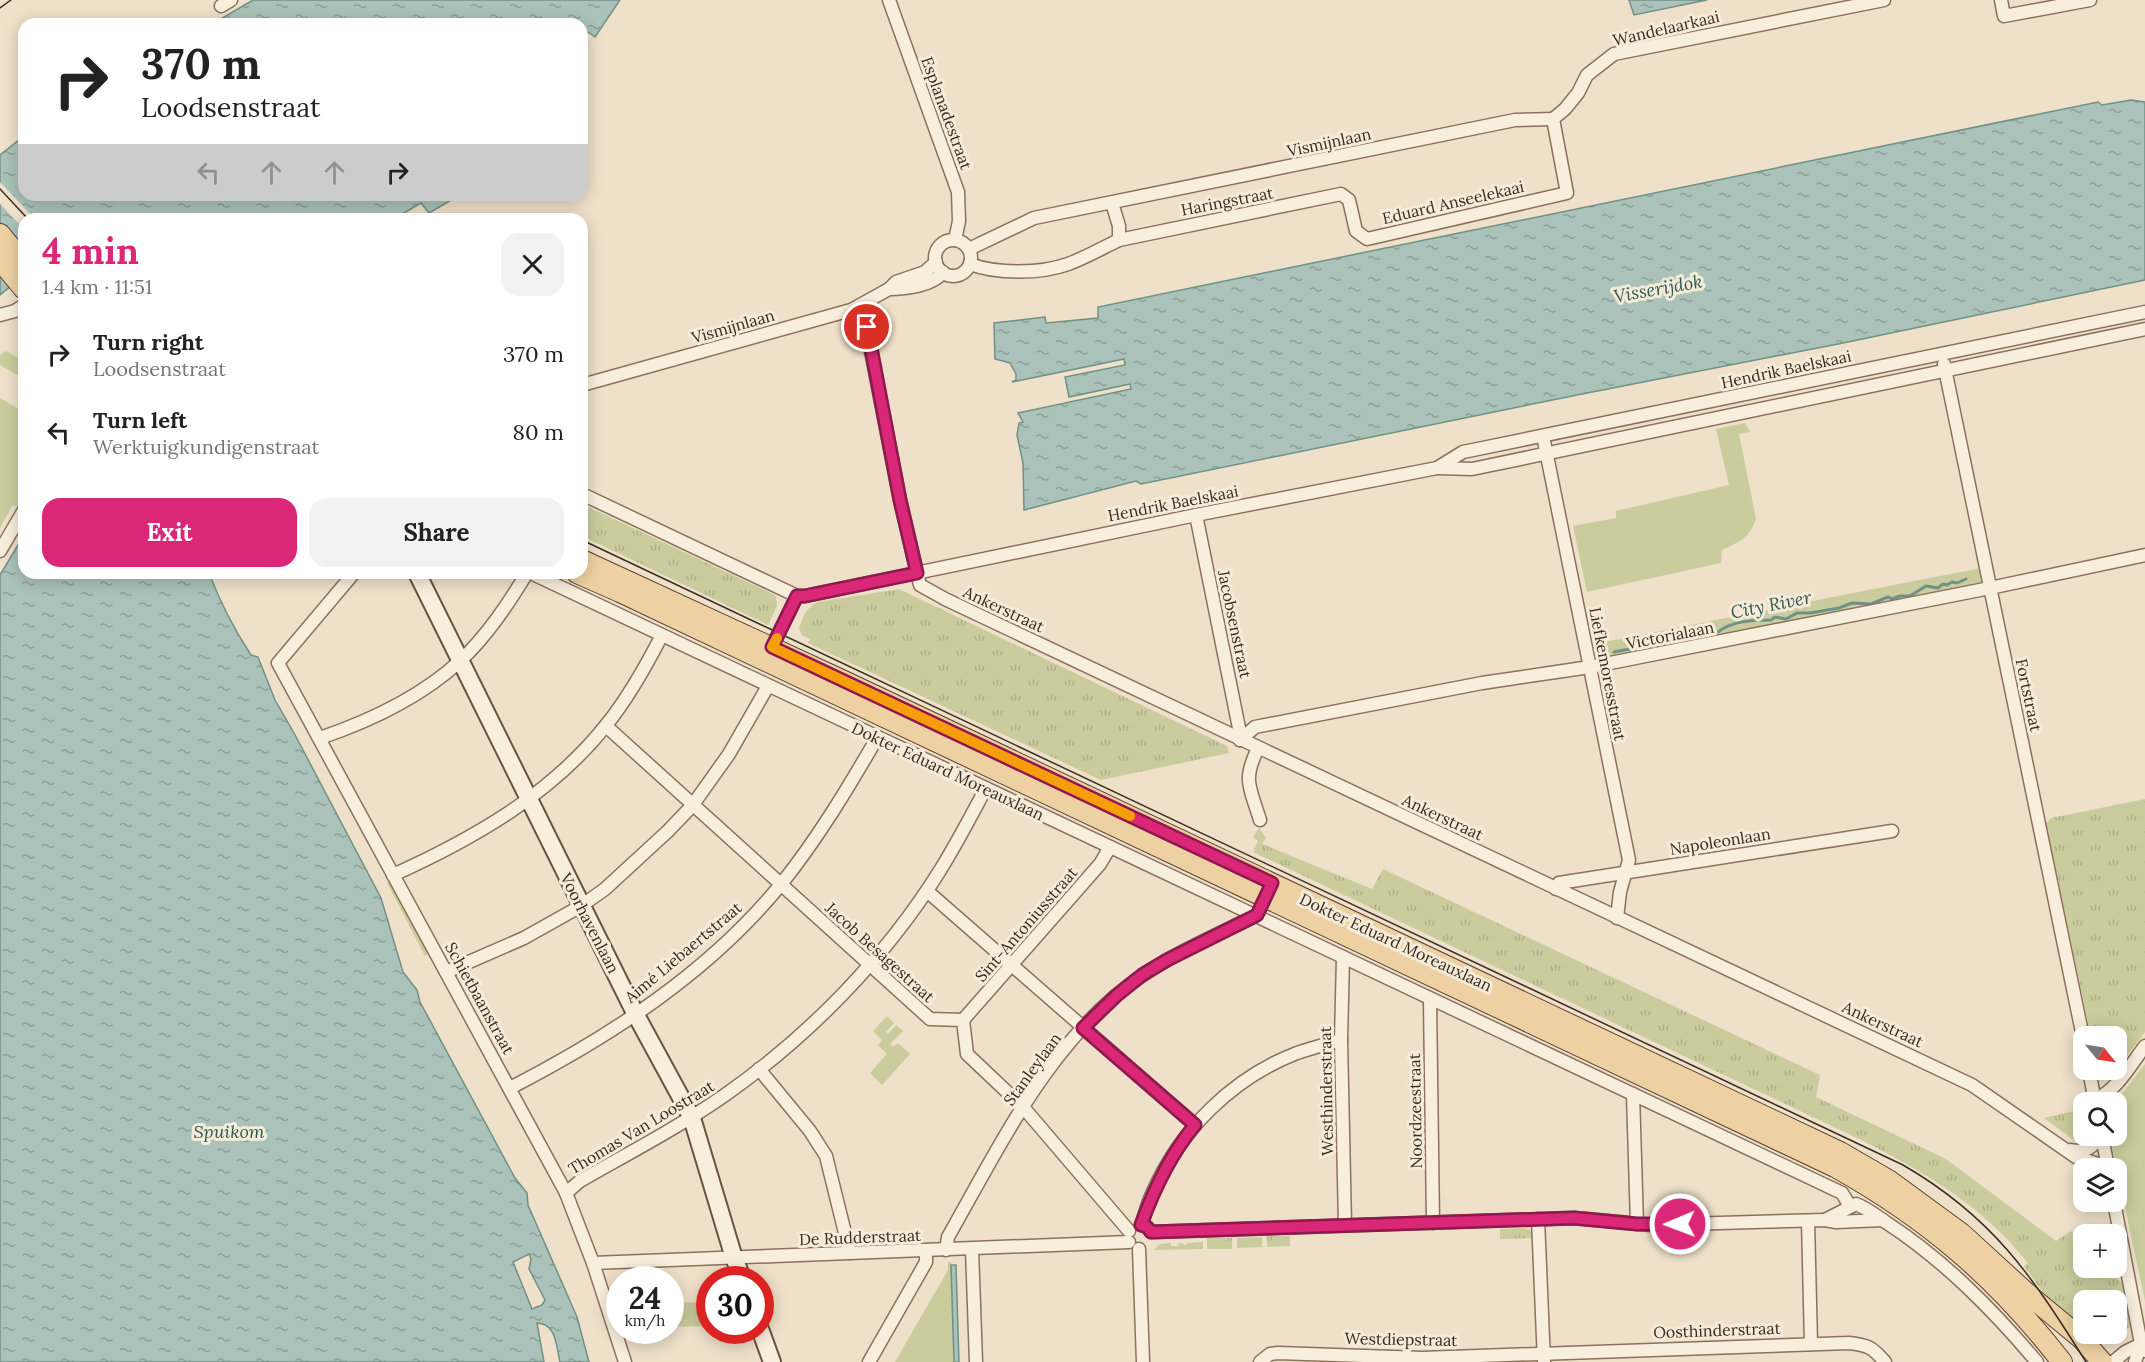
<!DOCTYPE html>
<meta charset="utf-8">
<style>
body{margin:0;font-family:Lora,serif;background:#f2f2f2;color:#222;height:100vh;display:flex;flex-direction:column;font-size:22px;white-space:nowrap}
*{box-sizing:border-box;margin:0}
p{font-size:20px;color:#767676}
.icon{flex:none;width:33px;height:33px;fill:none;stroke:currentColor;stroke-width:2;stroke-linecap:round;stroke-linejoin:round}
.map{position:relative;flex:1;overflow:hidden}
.panel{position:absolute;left:18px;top:213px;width:570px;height:366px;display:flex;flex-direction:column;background:#fff;border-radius:18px;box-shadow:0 3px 15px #0003}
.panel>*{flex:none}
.top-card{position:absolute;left:18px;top:18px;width:570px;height:183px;border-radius:18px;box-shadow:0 3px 15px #0003;background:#fff;color:#222;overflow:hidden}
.needle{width:39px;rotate:120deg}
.controls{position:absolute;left:2073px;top:1026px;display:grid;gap:12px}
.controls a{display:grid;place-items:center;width:54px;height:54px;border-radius:12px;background:#fff;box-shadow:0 3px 15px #0003;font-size:30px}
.speed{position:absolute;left:606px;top:1266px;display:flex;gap:12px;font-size:30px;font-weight:700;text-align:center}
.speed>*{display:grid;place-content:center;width:78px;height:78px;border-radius:50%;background:#fff;box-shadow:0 3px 15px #0003;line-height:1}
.speed small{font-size:15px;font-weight:400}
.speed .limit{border:9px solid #d22;background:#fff;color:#111}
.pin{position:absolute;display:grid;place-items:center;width:51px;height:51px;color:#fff;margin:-26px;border:3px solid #fff;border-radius:50%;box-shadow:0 2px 6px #0007}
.me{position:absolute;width:66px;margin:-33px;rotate:269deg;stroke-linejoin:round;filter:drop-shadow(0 0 4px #0008)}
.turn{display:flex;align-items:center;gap:21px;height:126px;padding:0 24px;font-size:27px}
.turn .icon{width:78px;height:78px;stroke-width:2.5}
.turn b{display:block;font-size:42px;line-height:51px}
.lanes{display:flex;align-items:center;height:57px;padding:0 24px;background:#0003;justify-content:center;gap:30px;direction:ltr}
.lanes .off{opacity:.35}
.round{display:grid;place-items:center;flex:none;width:63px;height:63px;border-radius:18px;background:#f2f2f2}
.head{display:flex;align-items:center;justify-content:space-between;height:102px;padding:0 24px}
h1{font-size:36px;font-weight:700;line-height:45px;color:#db2777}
.primary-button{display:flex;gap:12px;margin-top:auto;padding:12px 24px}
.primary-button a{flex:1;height:69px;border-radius:18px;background:#db2777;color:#fff;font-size:24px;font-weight:700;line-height:69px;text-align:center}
.primary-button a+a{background:#f2f2f2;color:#222}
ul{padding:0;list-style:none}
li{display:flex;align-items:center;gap:18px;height:78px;padding:0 24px}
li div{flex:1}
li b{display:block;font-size:22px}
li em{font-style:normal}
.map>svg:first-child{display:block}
</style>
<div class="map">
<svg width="2145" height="1362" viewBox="0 0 2145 1362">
<defs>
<pattern id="grass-tufts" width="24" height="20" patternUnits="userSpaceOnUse" patternTransform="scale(1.5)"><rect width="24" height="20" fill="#cacc9d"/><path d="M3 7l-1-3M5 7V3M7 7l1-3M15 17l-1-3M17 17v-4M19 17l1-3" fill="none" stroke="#aeaf87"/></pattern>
<pattern id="water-ripples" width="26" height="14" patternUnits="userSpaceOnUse" patternTransform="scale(1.5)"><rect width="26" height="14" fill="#aac2b9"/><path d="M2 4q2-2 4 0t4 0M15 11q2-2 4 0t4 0" fill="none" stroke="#8c9e96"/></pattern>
</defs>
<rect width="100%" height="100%" fill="#eee0c9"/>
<g fill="url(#grass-tufts)" fill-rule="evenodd">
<polygon points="582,504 773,594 776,597 777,606 768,625 582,536"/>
<path d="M899,589L1227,746L1229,753L1101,780L808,643L810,639L802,635L799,628C804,615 806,608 818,602Z"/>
<polygon points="2145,799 2145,1032 2117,1069 2116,1036 2091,1036 2046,823 2051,818"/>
<path d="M1259,828L1266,838L1262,844L1372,889L1383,869L1820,1075L1816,1097L1946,1159L2056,1241L2071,1231L2083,1242L2084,1268H2108L2126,1288L2133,1325L2095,1348L2057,1312L2024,1266L2028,1263C1982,1205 1920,1169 1855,1137L1253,852L1258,841L1253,837ZM2084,1300H2116V1334H2084Z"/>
<polygon points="2083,1109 2084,1136 2089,1136 2084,1141 2075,1141 2044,1118"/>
<polygon points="1524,1228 1530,1230 1534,1238 1500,1239 1500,1229"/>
<polygon points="1267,1236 1290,1236 1290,1246 1267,1247"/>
<polygon points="1262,1237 1262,1247 1237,1248 1237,1238"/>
<rect x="1207" y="1238" width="25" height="11"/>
<polygon points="1203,1242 1203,1249 1154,1250 1160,1244 1171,1243 1171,1246 1178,1246 1179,1243 1183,1243 1183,1245 1187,1245 1187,1243"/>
</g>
<g fill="#cacc9d">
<polygon points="6,351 24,361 24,379 0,365 0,355"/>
<polygon points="0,398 24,412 24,501 20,508 13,505 0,528"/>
<path d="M1745,423L1750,432L1739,434L1756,519C1749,538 1740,542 1722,550L1721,563L1587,592L1573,526L1616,518V511L1729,485L1716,429Z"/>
<polygon points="1981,568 1985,586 1599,662 1594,644"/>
<polygon points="389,882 429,953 425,956 387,883"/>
<polygon points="887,1016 894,1023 886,1032 888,1034 896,1025 903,1031 890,1044 893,1047 898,1043 910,1054 882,1085 870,1073 887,1054 878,1045 882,1040 873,1031"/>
<polygon points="2145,1064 2145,1301 2110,1136 2116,1136 2116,1102"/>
<polygon points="948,1262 951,1262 954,1362 895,1362 948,1270"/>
<polygon points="702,1302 709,1326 671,1327 671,1303"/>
</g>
<g fill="url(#water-ripples)" stroke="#709186" stroke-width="1.5" fill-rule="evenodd">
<polygon points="253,0 620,0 595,37 588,32 582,42 582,24 212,24"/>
<polygon points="1629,0 1707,0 1634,15"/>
<polygon points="2131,100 2145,102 2145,280 1843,343 1582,394 1141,484 1136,481 1024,510 1023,463 1017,435 1019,423 1023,422 1018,413 1131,389 1130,384 1069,397 1065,377 1125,365 1124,359 1012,382 1016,380 1016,374 1010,363 995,359 994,323 1045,317 1046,323 1098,318 1098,307 2098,102 2102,105"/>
<path d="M24,136V195H460L429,213L421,203L394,219H168C157,211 147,214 135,219H24V275L0,295V155Z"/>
<path d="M24,535V573H209C220,602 234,629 251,655L258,657L275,700L294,733L381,898L403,972L417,990L420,1002L515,1178L527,1193L528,1205L577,1317L589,1362H560C556,1346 557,1324 537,1323L544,1362H0V575ZM529,1254L531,1259L529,1269L545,1300L542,1305L532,1309L513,1262Z"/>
<polygon points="951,1265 956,1265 959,1362 954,1362"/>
</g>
<polygon fill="#eee0c9" points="0,182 35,219 24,219 24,229 0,204"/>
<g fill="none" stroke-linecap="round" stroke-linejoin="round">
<path stroke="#709186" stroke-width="3" d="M1614,652L1718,632C1732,621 1753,620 1771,620L1775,617L1786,619L1797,613H1810L1839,608L1852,603L1871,604L1888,597L1892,599L1900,596H1910L1926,586L1938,588L1943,584L1947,585L1952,582L1957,583L1966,579"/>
<g stroke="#8a725e" stroke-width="15">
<g id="street">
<polyline points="889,0 958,192 959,221 955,240"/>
<polyline points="2001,0 2004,16 2090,0"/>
<polyline points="221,6 231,0"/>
<polyline points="1553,119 1565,109 1578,93 1587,75 1614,54 1884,0"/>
<polyline points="1119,240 1341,194 1349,200 1356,231 1367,239 1567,193 1553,119"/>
<circle cx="953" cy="258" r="18"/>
<polyline points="969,249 1034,218 1515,120 1553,119"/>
<path d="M970,264C996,274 1041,274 1068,264C1085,258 1102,248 1119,240V226L1112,203"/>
<path d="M889,289C905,289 933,286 943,272"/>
<polyline points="862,305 900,500 920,585 945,599 1972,1085 2076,1157 2101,1165 2107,1165"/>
<polyline points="0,315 15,311 24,305"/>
<polyline points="1944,364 2084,1042"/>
<polyline points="582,385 851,310 889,289 896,282 925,272 936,262"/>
<polyline points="1543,436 1629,860 1620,892 1617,918"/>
<polyline points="1438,468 1472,469 2145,329"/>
<polyline points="582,494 797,596 805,596 1196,515 1437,468 1463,452 2145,312"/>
<polyline points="1196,515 1239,728 1240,740"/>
<polyline points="0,551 24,510"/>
<polyline points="354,573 278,663 566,1193 593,1263 625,1362"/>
<polyline points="531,573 1842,1193 1850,1206"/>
<polyline points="770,651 797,596"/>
<polyline points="606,726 930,1019 963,1020 967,1054 1023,1107 1129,1231"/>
<path d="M320,738C370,721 421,697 460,661C487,636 508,604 527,573"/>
<polyline points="1240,740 1255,727 1482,683 1590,667 1990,588 2145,555"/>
<path d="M1258,748C1242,781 1250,787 1260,820"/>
<path d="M393,875C473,839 552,794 607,724C629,697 646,666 662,635"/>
<polyline points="1556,889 1559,883 1892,831"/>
<polyline points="927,891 1195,1125"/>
<polyline points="1343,957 1341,1040 1345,1225"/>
<polyline points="446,972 524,938 581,906 605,889 668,831 692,806 729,754 768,686"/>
<polyline points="1430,999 1433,1223"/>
<polyline points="963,1020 1100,864 1110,847"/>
<polyline points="759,1069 810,1131 826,1156 850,1253"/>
<polyline points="2089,1070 2095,1102"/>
<path d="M510,1088C611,1036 710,972 782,883C818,838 848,788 877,738"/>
<polyline points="1633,1094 1637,1224"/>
<path d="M2095,1099C2117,1091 2131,1064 2145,1046"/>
<polyline points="2102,1136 2108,1168"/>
<path d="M2071,1150C2085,1153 2093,1148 2100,1136"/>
<path d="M566,1193L580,1181C629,1153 679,1127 725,1095C809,1036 885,958 939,872C956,845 971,816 986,788"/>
<polyline points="2114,1202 2141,1344 2145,1351"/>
<polyline points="1538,1219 1544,1362"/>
<path d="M1825,1220L1856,1204C1867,1208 1878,1217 1887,1223C1945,1261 1993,1310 2037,1362"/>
<polyline points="1808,1221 1811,1344"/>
<path d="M1141,1225C1145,1215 1147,1204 1152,1194C1179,1131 1232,1078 1297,1053C1311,1048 1327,1044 1341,1040"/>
<polyline points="1151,1232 1574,1218 1651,1225 1825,1220 1836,1222 1883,1220"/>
<polyline points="972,1249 976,1362"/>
<polyline points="1139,1249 1143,1362"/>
<path d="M946,1250L948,1237C1001,1144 1052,1036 1143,975C1179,951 1219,934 1257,915L1259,911"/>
<polyline points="593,1263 1129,1242"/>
<polyline points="869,1362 926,1262 926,1251"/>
<path d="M1260,1362L1270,1354L1278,1353L1422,1358L1849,1343C1868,1345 1872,1347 1885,1362"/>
<polyline points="2113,1362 2125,1352 2141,1344"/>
<polyline points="2135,1362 2141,1344"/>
</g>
</g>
<g stroke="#6c5341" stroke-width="20">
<g id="secondary">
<polyline points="417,573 636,1015 692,1118 734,1258 743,1280"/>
<polyline points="760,1329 772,1362"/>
</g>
</g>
<g stroke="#584132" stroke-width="22">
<g id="primary">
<polyline points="0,234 24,263"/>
<polyline points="0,260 24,289"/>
<polyline points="582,560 844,681 1840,1152 1890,1181 1961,1233 2031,1297 2082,1339 2102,1362"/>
<path d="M577,573L620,592L1835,1167C1928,1219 1996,1277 2062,1362"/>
</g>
</g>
<use href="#street" stroke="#f8eedc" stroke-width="12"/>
<use href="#secondary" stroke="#f8eedc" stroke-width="16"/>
<use href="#primary" stroke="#eed1a3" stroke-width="20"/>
<g stroke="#3b2c21" stroke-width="1.5">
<polyline points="0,8 11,0"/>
<polyline points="0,189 28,219"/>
<path d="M582,540L1903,1165C1993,1217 2032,1276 2086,1362"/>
</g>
</g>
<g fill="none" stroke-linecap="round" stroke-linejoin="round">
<g stroke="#8e194d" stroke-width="15">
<path id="route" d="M867,327L900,500L917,573L805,596H797L772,647L1272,883L1257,915L1167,960L1142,975L1116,996L1083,1028L1195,1125C1170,1155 1154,1189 1141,1225L1147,1227L1151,1232L1574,1218L1637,1224H1680"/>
</g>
<use href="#route" stroke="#db2777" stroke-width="10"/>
<polyline stroke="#f59e0b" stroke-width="10" points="777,638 772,647 1130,816"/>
</g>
<g text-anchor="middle" stroke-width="6" stroke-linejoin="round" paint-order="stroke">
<g font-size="16" fill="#3b2c21" stroke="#f5ebd9">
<text transform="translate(1666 28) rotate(-13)" y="6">Wandelaarkaai</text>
<text transform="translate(947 113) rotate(70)" y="6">Esplanadestraat</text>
<text transform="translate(1329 142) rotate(-12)" y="6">Vismijnlaan</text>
<text transform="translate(1227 201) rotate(-11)" y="6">Haringstraat</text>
<text transform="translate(1453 202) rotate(-13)" y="6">Eduard Anseelekaai</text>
<text transform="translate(733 326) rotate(-16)" y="6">Vismijnlaan</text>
<text transform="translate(1786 369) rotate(-12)" y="6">Hendrik Baelskaai</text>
<text transform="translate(1173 503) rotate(-11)" y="6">Hendrik Baelskaai</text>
<text transform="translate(1004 609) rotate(25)" y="6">Ankerstraat</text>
<text transform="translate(1235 624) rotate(78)" y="6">Jacobsenstraat</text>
<text transform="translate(1670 635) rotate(-11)" y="6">Victorialaan</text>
<text transform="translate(1608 674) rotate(79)" y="6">Liefkemoresstraat</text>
<text transform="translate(2029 695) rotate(78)" y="6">Fortstraat</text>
<text transform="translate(948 771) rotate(25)" y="6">Dokter Eduard Moreauxlaan</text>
<text transform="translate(1443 817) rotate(25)" y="6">Ankerstraat</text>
<text transform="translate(1720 841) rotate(-9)" y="6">Napoleonlaan</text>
<text transform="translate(590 923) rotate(63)" y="6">Voorhavenlaan</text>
<text transform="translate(1026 924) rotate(-49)" y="6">Sint-Antoniusstraat</text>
<text transform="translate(1396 942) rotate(25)" y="6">Dokter Eduard Moreauxlaan</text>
<text transform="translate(683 952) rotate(-40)" y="6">Aimé Liebaertstraat</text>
<text transform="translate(880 952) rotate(42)" y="6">Jacob Besagestraat</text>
<text transform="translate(480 998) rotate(61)" y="6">Schietbaanstraat</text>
<text transform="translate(1883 1024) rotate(25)" y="6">Ankerstraat</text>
<text transform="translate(1032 1069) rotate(-54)" y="6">Stanleylaan</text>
<text transform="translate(1326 1091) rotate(-91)" y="6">Westhinderstraat</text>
<text transform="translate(1415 1111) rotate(-91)" y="6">Noordzeestraat</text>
<text transform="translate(641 1127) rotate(-31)" y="6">Thomas Van Loostraat</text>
<text transform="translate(860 1237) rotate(-2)" y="6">De Rudderstraat</text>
<text transform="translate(1717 1330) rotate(-2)" y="6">Oosthinderstraat</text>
<text transform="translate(1401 1339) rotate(1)" y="6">Westdiepstraat</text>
</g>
<g font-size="18" font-style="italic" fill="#315a54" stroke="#f5ebd9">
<text transform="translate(1658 289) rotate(-10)" y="6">Visserijdok</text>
<text transform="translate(1771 605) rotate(-11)" y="6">City River</text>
<text x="229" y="1138">Spuikom</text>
</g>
</g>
</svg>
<div class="controls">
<a><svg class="needle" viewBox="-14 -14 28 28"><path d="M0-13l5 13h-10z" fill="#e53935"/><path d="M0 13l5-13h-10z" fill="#767676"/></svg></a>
<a><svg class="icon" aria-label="search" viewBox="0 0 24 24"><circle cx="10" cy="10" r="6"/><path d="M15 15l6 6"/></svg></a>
<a><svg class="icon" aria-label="layers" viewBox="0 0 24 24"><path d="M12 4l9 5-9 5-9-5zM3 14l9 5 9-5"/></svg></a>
<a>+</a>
<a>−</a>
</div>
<div class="speed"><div>24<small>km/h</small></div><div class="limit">30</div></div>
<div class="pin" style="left:867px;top:327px;background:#d93025"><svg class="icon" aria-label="arrive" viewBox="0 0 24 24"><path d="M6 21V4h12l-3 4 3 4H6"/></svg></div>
<svg class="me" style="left:1680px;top:1224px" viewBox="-20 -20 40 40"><circle r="17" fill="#db2777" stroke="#fff" stroke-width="3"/><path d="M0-11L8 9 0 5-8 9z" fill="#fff"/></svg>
<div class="top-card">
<div class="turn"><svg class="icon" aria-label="right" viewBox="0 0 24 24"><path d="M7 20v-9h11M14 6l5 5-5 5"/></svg><div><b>370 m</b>Loodsenstraat</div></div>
<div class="lanes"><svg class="icon off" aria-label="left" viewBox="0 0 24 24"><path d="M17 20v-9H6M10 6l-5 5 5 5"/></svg><svg class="icon off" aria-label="ahead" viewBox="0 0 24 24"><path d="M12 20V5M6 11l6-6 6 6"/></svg><svg class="icon off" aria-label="ahead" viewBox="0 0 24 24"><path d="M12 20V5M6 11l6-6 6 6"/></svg><svg class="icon" aria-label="right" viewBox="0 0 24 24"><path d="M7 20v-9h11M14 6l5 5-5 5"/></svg></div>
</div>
<section class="panel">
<div class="head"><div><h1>4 min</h1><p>1.4 km · 11:51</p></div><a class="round"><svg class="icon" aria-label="close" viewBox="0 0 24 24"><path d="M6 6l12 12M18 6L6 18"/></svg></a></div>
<ul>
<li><svg class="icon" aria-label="right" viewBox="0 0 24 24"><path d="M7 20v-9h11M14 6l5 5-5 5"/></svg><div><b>Turn right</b><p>Loodsenstraat</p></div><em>370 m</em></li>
<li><svg class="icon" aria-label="left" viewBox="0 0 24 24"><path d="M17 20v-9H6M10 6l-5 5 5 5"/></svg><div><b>Turn left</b><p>Werktuigkundigenstraat</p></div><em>80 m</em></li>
</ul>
<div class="primary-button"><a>Exit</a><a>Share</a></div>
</section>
</div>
